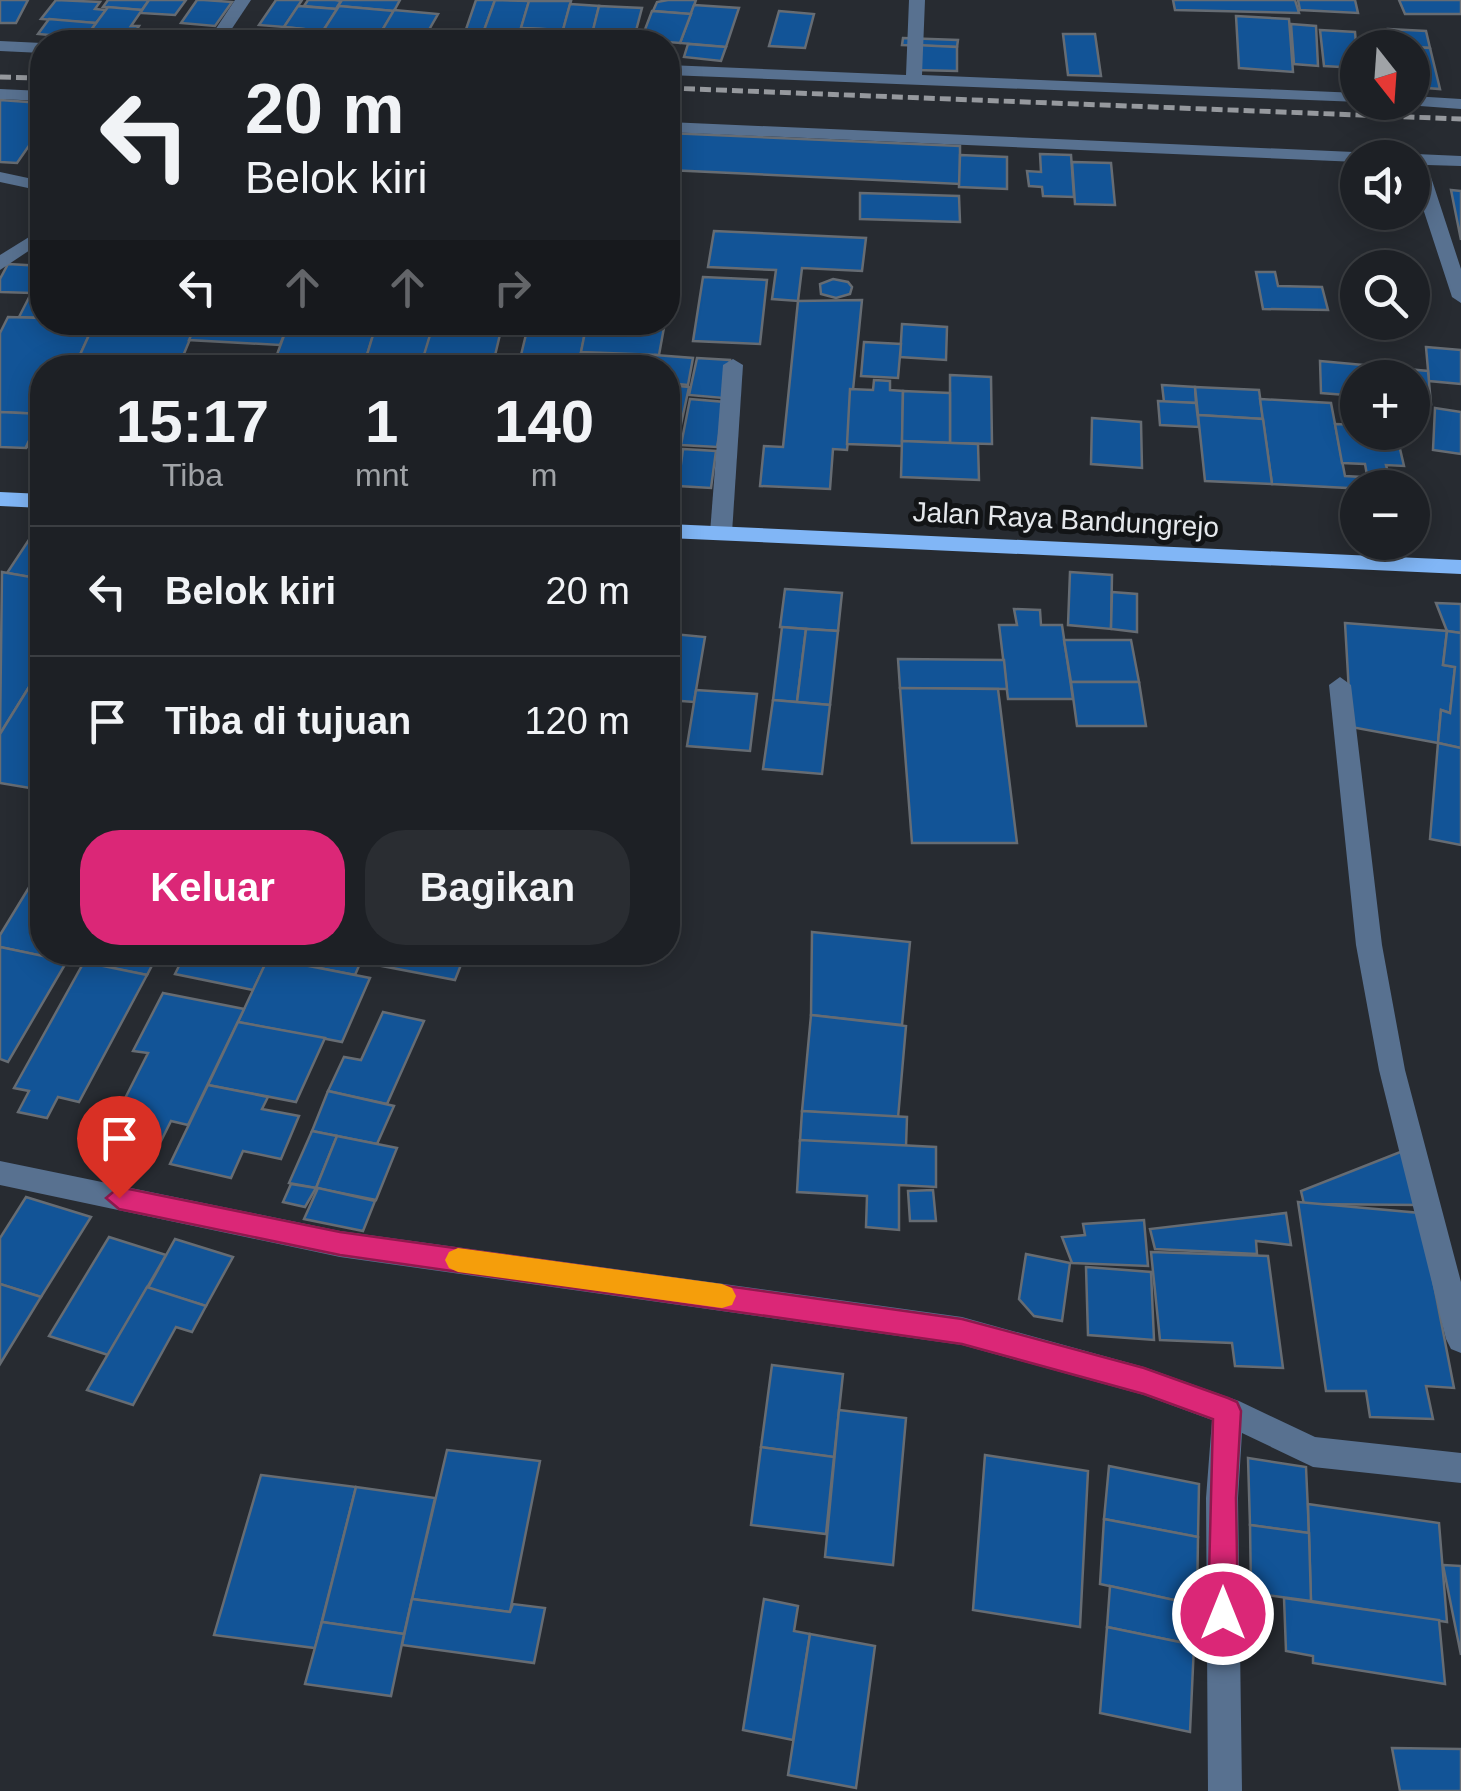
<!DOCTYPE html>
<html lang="id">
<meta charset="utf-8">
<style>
body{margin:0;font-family:Helvetica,sans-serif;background:#2a2d32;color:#f1f3f6;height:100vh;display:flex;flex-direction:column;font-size:38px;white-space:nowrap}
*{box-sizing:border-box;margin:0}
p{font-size:32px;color:#a0a3a7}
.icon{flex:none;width:55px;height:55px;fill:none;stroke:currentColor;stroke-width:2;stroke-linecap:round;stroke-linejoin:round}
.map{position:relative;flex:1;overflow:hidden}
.side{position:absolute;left:30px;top:355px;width:650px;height:610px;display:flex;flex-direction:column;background:#1d2025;border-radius:40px;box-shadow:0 5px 25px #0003,0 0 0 2px #3b3e42}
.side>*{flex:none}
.hud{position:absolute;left:30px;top:30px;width:650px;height:305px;border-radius:40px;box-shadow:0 5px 25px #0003,0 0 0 2px #3b3e42;background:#1d2025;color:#f1f3f6;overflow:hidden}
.needle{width:65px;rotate:163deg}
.controls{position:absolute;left:1340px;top:30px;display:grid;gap:20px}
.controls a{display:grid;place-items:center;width:90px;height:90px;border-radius:50%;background:#1d2025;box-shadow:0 5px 25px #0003,0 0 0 2px #3b3e42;font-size:50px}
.pin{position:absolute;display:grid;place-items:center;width:85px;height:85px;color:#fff;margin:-102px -42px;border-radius:50% 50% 50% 0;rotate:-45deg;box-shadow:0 0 10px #0007}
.pin .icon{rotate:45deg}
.me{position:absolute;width:110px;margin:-55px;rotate:0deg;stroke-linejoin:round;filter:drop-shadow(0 0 8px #0008)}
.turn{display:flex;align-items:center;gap:35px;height:210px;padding:0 50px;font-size:45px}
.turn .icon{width:130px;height:130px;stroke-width:2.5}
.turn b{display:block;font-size:70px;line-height:85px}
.lanes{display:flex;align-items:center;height:95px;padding:0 50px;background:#0003;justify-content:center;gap:50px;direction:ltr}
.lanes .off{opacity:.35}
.eta{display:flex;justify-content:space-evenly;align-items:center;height:170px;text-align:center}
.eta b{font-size:60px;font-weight:800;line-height:70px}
.primary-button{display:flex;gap:20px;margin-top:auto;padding:20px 50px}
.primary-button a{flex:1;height:115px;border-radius:40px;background:#db2777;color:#fff;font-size:40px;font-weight:800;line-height:115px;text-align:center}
.primary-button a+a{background:#2a2d32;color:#f1f3f6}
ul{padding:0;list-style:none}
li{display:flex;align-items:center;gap:30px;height:130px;padding:0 50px;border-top:2px solid #3b3e42}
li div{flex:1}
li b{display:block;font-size:38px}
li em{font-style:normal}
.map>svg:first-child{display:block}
</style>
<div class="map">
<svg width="1461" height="1791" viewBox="0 0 1461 1791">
<rect width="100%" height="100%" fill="#272b31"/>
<g fill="#125497" stroke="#666c73" stroke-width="2.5">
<polygon points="0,0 28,0 16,23 0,23"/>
<polygon points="56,0 100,2 95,9 106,10 96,23 41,19"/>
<polygon points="108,0 149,0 142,10 103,7"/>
<polygon points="149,0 186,0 175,15 140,13"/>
<polygon points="197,0 204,0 232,2 215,26 181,23"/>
<polygon points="276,0 302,0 284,27 259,25"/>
<polygon points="308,0 335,0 341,1 336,9 304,6"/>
<polygon points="342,0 400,0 394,11 338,6"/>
<polygon points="476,0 495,0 481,39 463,38"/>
<polygon points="495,0 529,1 519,35 483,33"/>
<polygon points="668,0 696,0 691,14 653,11 657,2"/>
<polygon points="1173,0 1295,0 1299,13 1175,10"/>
<polygon points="1298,0 1355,0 1358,13 1300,10"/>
<polygon points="1399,0 1461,0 1461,14 1405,14"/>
<polygon points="529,1 571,1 563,30 521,28"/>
<polygon points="570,4 599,6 593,31 563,30"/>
<polygon points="694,5 739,8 726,47 680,43"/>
<polygon points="298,6 337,9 323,31 284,27"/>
<polygon points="339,6 394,11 377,39 321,34"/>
<polygon points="599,6 642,8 633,42 590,42"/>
<polygon points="108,7 142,10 131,26 139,26 129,42 85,38"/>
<polygon points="394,10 438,14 422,42 377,39"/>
<polygon points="652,11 691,14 680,43 641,40"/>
<polygon points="779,11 814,14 805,48 769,46"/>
<polygon points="1236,16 1289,19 1293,72 1239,68"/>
<polygon points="49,19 96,23 85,38 38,34"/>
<polygon points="1291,24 1316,26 1318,66 1294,64"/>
<polygon points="284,27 323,31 316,42 274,42"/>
<polygon points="521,28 563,30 567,30 563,42 517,42"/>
<polygon points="1388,29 1426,31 1430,48 1392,46"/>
<polygon points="1320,30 1355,32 1358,68 1324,66"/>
<polygon points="1063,34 1095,34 1101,76 1068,75"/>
<polygon points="903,38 958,40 957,47 902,45"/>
<polygon points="688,44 726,47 721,61 684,57"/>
<polygon points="916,45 957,47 957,71 915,70"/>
<polygon points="1374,45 1430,48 1440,89 1414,87 1412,48"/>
<polygon points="0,100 42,103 42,127 17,163 0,162"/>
<polygon points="668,133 960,146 960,184 668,170"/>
<polygon points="1040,154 1071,155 1074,197 1043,196 1042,187 1029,186 1027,171 1041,172"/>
<polygon points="960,155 1007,157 1007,189 959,187"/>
<polygon points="1072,162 1111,163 1115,205 1075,204"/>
<polygon points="1451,190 1461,191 1461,240"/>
<polygon points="860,193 959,196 960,222 860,219"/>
<polygon points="714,231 866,238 862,271 802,268 798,301 772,299 776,270 708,267"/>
<polygon points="8,264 42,266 32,293 0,292 0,279"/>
<polygon points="42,272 42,318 19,317"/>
<polygon points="1256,272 1275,272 1278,286 1322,287 1328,310 1263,309"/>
<polygon points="703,277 767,280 760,344 693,341"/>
<polygon points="833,279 848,282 852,287 850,294 836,298 821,294 820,284"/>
<polygon points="862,300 847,450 833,449 830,489 760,486 764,446 783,447 798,301"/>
<polygon points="8,317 42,318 42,322 95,322 74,368 42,368 42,414 0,412 0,333"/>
<polygon points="95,322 137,322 196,325 178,368 74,368"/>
<polygon points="197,322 289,322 280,345 189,340"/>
<polygon points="289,322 377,322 363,368 272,368"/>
<polygon points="377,322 434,322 421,368 363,368"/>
<polygon points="434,322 503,322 492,368 420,368"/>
<polygon points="529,322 587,322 580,358 521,355"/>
<polygon points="587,322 665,322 659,355 581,352"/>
<polygon points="902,324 947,327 946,360 900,357"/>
<polygon points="864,342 901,344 898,378 861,376"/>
<polygon points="1426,347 1461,350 1461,384 1429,381"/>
<polygon points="521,355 580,358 578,368 518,368"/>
<polygon points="655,355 693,358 688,385 668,383 668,368 653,368"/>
<polygon points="697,358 730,360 723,398 689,395"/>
<polygon points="1320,361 1428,371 1431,404 1412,402 1412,378 1358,378 1358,396 1321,393"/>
<polygon points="950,375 991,377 992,444 950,443"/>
<polygon points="874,380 890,381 890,390 903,391 902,446 847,444 850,389 873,390"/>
<polygon points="668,385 689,387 677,443 668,443"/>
<polygon points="1162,385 1195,387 1196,403 1164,402"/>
<polygon points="1195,387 1259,390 1263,419 1198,415"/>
<polygon points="903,391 950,393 950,443 902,441"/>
<polygon points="690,399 725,402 717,447 681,445"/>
<polygon points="1260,399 1331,403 1345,476 1399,479 1401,488 1358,488 1358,499 1349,498 1347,488 1272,484"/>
<polygon points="1158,401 1196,403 1199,427 1160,425"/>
<polygon points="1435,408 1461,412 1461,454 1433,450"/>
<polygon points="0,412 42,414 26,448 0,447"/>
<polygon points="1198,415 1263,419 1272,484 1205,481"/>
<polygon points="1092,418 1141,422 1142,468 1091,464"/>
<polygon points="1335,424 1358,425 1358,432 1396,432 1404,466 1386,465 1389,476 1367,475 1365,464 1342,463"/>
<polygon points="36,426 42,427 42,447 26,447"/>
<polygon points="902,441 978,444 979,480 901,477"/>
<polygon points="683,449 716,451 711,488 678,486"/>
<polygon points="40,523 42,579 7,573"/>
<polygon points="2,572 42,579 42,666 0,734"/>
<polygon points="1070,572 1112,575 1111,629 1068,625"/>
<polygon points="785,589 842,593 838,631 780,627"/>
<polygon points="1112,592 1137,594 1137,632 1111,629"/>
<polygon points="1436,603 1461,604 1461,633 1447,631"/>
<polygon points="1014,609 1040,610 1041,625 1062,625 1073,699 1008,699 999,625 1017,625"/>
<polygon points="1345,623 1447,631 1443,665 1455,667 1450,713 1441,710 1438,743 1351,727"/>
<polygon points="782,627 806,629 797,702 773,700"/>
<polygon points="806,629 838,631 830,705 797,702"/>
<polygon points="1447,631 1461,633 1461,748 1438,743 1441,710 1450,713 1455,667 1443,665"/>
<polygon points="673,634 705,637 694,702 668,700"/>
<polygon points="1064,640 1131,640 1139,682 1071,682"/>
<polygon points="898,659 1004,660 1007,689 900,688"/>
<polygon points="42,666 42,790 0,783 0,734"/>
<polygon points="1071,682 1139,682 1146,726 1077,726"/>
<polygon points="900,688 998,689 1017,843 912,843"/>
<polygon points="696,690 757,694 750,751 687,746"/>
<polygon points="773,700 830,705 822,774 763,769"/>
<polygon points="1438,743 1461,748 1461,845 1430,839"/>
<polygon points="39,871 42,952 61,952 57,959 0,947 0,935"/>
<polygon points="812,932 910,942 902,1025 811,1015"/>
<polygon points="0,947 67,961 8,1062 0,1059"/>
<polygon points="97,952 159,952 147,975 91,964"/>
<polygon points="205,952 271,952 253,990 175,974 184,956 202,959"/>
<polygon points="271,952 365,952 355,975 268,958"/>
<polygon points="365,952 466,952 455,980 361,962"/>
<polygon points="268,958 370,978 342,1042 238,1022"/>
<polygon points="84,962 147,975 79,1102 58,1097 47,1118 18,1112 29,1091 14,1088"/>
<polygon points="163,993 244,1009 188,1125 171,1121 161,1141 109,1130 148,1053 133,1051"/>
<polygon points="383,1012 424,1021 387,1104 328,1091 344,1057 361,1060"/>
<polygon points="811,1015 906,1026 898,1118 802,1111"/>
<polygon points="238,1022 325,1038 296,1102 208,1085"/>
<polygon points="208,1085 268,1097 262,1109 299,1116 281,1159 243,1151 231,1178 170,1164"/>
<polygon points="328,1091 394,1106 377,1144 312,1131"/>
<polygon points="802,1111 907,1117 906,1147 800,1141"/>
<polygon points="312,1131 337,1136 316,1188 289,1183"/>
<polygon points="337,1136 397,1148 376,1200 316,1188"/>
<polygon points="800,1140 936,1147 936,1187 899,1185 899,1230 866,1227 867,1196 797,1192"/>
<polygon points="1408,1149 1421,1205 1304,1204 1301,1191"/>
<polygon points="291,1184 316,1188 305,1207 283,1202"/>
<polygon points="318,1188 375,1201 363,1231 304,1219"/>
<polygon points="933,1190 936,1221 910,1221 908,1191"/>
<polygon points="26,1197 91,1217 41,1297 0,1284 0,1238"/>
<polygon points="1298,1202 1420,1213 1454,1388 1426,1386 1433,1419 1370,1417 1366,1391 1326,1391"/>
<polygon points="1286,1213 1291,1245 1256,1241 1257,1254 1155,1249 1150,1229"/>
<polygon points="1144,1220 1148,1266 1072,1263 1062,1237 1085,1235 1083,1224"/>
<polygon points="109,1237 166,1255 108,1355 49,1336"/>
<polygon points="175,1239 233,1257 206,1306 148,1288"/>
<polygon points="1151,1252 1268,1256 1283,1368 1235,1366 1232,1343 1160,1340"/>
<polygon points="1026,1254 1070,1263 1062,1321 1034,1316 1019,1299"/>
<polygon points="1086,1267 1151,1272 1154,1340 1088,1335"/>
<polygon points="0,1284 41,1297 0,1364"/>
<polygon points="147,1287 206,1306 192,1332 176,1327 133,1405 87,1390"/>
<polygon points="772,1365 843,1374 834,1457 761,1447"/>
<polygon points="839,1410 906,1418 893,1565 825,1557"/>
<polygon points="761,1447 834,1457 826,1534 751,1525"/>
<polygon points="447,1450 540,1461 510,1612 412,1599"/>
<polygon points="985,1455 1088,1471 1080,1627 973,1610"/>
<polygon points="1248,1458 1306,1467 1309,1533 1250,1525"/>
<polygon points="1109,1466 1199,1484 1198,1537 1104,1519"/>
<polygon points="261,1475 356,1487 315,1648 214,1635"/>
<polygon points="356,1487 435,1498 404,1634 322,1622"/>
<polygon points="1308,1504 1439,1523 1447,1622 1311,1601"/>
<polygon points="1104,1519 1198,1537 1197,1605 1100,1584"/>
<polygon points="1250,1525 1309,1533 1311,1601 1251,1593"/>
<polygon points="1443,1565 1461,1566 1461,1655"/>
<polygon points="1110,1586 1197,1605 1194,1645 1107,1627"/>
<polygon points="1284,1598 1439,1620 1445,1684 1313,1663 1313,1656 1286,1651"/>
<polygon points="412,1599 510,1612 513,1604 545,1608 534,1663 402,1645"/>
<polygon points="764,1599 798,1606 794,1631 810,1634 793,1740 743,1730"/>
<polygon points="322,1622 404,1634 391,1696 305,1684"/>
<polygon points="1107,1627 1194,1645 1190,1732 1100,1713"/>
<polygon points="810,1634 875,1646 856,1788 788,1775"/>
<polygon points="1392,1748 1461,1749 1461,1791 1400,1791"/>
</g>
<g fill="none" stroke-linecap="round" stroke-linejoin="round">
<g fill="#587190" fill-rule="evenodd">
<polygon points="235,0 251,0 223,42 207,42"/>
<polygon points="909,0 925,0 922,75 1358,93 1360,102 668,75 668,65 906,75"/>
<polygon points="0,41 42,43 42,53 0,51"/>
<polygon points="0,89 42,91 42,101 0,99"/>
<polygon points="1412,96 1461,99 1461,109 1406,105 1412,102"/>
<polygon points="668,122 1376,153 1384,158 1358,158 1358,162 668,132"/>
<polygon points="1416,154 1461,156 1461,166 1427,165 1461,269 1461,303 1452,297 1412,175 1412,158 1404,158"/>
<polygon points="0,172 42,181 42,191 0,182"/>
<polygon points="42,229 42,242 0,270 0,255"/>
<polygon points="733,359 743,365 732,533 721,540 710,533 723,365"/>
<polygon points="1340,677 1351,685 1382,945 1405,1070 1461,1282 1461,1353 1451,1349 1446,1339 1379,1070 1356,945 1329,685"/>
<polygon points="0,1161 340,1231 962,1317 1144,1367 1239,1401 1315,1437 1461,1453 1461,1483 1313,1467 1242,1433 1238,1498 1242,1791 1208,1791 1206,1498 1212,1420 1144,1395 962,1345 340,1257 0,1185"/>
</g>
<g fill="#81b6f6" fill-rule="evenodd">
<polygon points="0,492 42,494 42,508 0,506"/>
<polygon points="668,524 1461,560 1461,574 668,538"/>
</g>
<g stroke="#96999e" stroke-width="5" stroke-dasharray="11 5" stroke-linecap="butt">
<polyline points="0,77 42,78"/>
<polyline points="668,88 1461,119"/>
</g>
</g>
<polygon fill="#db2777" stroke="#8e194d" stroke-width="2.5" points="119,1187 340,1232 962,1319 1144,1368 1228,1398 1237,1402 1241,1411 1236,1498 1238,1614 1233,1624 1223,1629 1213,1624 1208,1614 1213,1419 1144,1394 962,1344 340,1255 119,1209 106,1198"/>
<polygon fill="#f59e0b" points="458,1248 722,1284 732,1288 736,1296 732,1305 722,1308 458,1272 449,1268 445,1260 449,1252"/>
<g text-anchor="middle" stroke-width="10" stroke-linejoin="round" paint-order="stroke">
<g font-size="28" fill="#e5e8ec" stroke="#121416">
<text transform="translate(1066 519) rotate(3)" y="10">Jalan Raya Bandungrejo</text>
</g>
</g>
</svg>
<div class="controls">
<a><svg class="needle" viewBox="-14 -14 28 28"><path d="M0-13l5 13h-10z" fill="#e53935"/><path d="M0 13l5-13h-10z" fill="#a0a3a7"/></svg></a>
<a><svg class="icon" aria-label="sound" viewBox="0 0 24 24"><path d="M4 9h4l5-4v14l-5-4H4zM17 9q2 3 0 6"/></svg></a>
<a><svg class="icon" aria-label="search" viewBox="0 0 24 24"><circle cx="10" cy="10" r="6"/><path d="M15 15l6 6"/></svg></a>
<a>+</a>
<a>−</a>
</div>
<div class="pin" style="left:119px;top:1198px;background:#d93025"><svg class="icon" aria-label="arrive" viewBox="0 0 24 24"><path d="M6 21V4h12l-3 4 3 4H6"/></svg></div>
<svg class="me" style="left:1223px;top:1614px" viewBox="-20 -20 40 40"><circle r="17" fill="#db2777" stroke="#fff" stroke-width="3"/><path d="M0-11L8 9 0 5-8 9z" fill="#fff"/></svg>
<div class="hud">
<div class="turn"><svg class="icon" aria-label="left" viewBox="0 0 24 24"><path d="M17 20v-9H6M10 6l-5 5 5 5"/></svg><div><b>20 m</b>Belok kiri</div></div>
<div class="lanes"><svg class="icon" aria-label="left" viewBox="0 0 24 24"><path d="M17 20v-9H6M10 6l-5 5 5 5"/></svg><svg class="icon off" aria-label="ahead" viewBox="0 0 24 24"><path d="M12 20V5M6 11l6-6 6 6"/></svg><svg class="icon off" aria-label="ahead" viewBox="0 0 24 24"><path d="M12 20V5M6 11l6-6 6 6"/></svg><svg class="icon off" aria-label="right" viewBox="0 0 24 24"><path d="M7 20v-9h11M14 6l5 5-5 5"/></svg></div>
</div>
<section class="side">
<div class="eta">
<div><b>15:17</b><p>Tiba</p></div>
<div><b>1</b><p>mnt</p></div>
<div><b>140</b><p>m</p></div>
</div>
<ul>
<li><svg class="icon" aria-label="left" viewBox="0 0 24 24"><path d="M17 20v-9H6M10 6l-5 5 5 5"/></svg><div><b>Belok kiri</b></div><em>20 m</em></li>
<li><svg class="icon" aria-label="arrive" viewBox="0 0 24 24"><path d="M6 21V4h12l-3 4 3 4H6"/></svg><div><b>Tiba di tujuan</b></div><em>120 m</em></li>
</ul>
<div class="primary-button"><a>Keluar</a><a>Bagikan</a></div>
</section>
</div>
